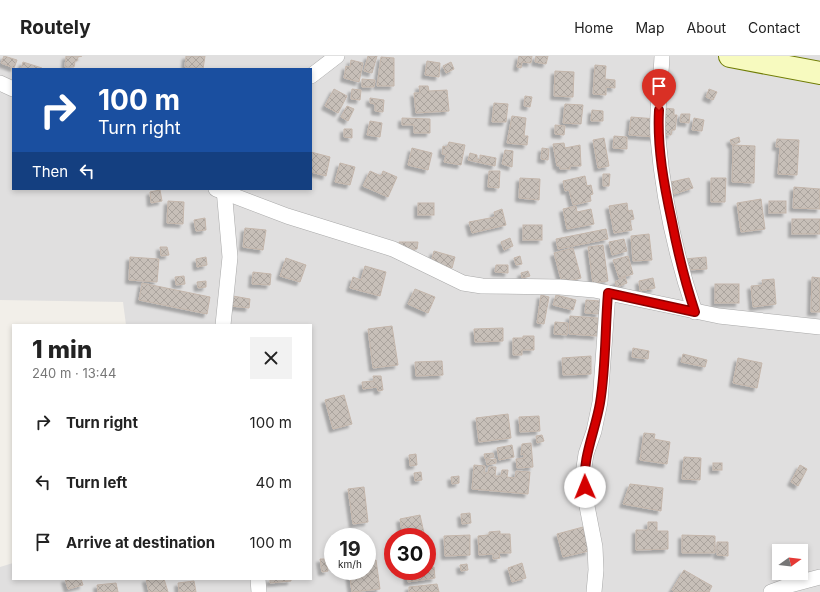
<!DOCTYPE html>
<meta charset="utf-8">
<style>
body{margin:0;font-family:Inter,sans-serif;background:#f2f2f2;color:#222;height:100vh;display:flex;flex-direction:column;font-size:15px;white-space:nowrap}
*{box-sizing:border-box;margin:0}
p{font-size:13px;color:#767676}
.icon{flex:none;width:22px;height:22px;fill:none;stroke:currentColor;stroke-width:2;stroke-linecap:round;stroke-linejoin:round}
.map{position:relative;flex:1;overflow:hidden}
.drawer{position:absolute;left:12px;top:268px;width:300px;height:256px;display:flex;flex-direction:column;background:#fff;border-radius:0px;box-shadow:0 2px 6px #0003}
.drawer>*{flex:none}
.hud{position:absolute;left:12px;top:12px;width:300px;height:122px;border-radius:0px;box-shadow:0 2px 6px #0003;background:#1a4fa0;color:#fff;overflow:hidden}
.needle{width:26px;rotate:75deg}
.fabs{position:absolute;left:772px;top:488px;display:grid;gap:8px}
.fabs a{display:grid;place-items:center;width:36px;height:36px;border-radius:0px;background:#fff;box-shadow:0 2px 6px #0003;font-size:20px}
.speed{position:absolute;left:324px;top:472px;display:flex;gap:8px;font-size:20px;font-weight:700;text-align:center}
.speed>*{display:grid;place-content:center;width:52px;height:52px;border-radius:50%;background:#fff;box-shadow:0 2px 6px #0003;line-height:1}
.speed small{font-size:10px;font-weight:400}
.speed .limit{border:6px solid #d22;background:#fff;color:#111}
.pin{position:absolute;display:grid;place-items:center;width:34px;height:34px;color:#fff;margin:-41px -17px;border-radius:50% 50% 50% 0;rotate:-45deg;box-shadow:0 0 4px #0007}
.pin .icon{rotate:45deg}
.me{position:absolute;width:44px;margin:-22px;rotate:359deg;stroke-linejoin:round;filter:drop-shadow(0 0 3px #0008)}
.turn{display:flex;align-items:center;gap:14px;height:84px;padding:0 20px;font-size:18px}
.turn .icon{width:52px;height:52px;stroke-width:2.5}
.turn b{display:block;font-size:28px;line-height:34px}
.then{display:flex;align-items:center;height:38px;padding:0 20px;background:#0003;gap:8px;font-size:15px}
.round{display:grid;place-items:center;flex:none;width:42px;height:42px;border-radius:0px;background:#f2f2f2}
.summary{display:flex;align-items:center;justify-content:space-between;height:68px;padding:0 20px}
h1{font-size:24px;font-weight:800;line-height:30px}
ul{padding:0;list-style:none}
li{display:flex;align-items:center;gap:12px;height:60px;padding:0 20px}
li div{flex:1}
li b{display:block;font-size:15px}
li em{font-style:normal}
header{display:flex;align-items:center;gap:24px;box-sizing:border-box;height:56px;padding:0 20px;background:#fff;border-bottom:1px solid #e0e0e0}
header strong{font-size:19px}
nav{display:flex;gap:22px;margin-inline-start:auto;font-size:14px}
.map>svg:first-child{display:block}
</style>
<header>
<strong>Routely</strong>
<nav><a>Home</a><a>Map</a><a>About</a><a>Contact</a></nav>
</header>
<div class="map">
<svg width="820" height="536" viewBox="0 0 820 536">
<defs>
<pattern id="building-cross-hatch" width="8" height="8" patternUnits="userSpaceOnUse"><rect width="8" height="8" fill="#c7bfb8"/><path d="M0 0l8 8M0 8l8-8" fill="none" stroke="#aba49e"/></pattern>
<filter id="shadow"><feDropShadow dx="-3.5" dy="3.5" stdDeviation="1" flood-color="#0004"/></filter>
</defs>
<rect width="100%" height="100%" fill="#f2efe9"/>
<path fill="#e0dfdf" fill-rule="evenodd" d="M0,0H820V536H0V511L13,507V523H311V269H126L123,246L0,244ZM13,13H311V133H13ZM333,481H367V515H333ZM393,481H427V515H393ZM779,495H801V517H779Z"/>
<g fill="url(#building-cross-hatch)" stroke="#c4b6ab" filter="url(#shadow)">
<polygon points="4,0 17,4 14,12 1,7"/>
<polygon points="66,0 82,0 78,1 77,5 75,5 74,11 65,11"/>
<polygon points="186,0 205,0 203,13 185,11"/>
<polygon points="368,0 377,0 372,17 364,15"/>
<polygon points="519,0 532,0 531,7 522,6 521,12 517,11"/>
<polygon points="536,0 548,0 546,8 535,6"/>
<polygon points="381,1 394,2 394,30 377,30"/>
<polygon points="351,4 363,7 359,26 344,22 346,10 350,11"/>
<polygon points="427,5 440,7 439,21 425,19"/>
<polygon points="23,6 42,12 42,13 21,13"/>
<polygon points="451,6 454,13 446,17 443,10"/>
<polygon points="595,9 606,10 605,23 615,24 615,32 606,31 606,39 593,38"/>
<polygon points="555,15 574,16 573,41 554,40"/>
<polygon points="362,23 375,24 374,31 362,31"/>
<polygon points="419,30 428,30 429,35 447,34 449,55 416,57 414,37 420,37"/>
<polygon points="334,33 347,40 338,57 325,50"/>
<polygon points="352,33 361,34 360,44 351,43"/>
<polygon points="709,33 717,36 713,44 706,41"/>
<polygon points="525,40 532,41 530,51 524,50"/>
<polygon points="370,42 384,44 383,56 375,55 375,48 370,47"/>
<polygon points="494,47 508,48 506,66 492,66"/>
<polygon points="565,48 583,49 581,68 563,67"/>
<polygon points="347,50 354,53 348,65 341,61"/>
<polygon points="664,52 674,53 674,59 677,59 675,74 672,74 671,79 661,78"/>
<polygon points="592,54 603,55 603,65 591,65"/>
<polygon points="681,58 690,58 689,67 680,66"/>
<polygon points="512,60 526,62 524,80 528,80 527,89 507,87"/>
<polygon points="631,61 657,63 656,81 629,79"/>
<polygon points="402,62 430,63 430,77 414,77 414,69 402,69"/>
<polygon points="694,62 704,64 702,75 692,74"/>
<polygon points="370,65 382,67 380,81 367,79"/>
<polygon points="555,69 565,70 564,79 555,78"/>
<polygon points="344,73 352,73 352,82 344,81"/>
<polygon points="614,80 627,81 627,93 613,92"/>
<polygon points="739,81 740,86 732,89 730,84"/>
<polygon points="604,82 609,110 598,112 593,84"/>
<polygon points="777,83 799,84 797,119 778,118 780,91 776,91"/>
<polygon points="449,86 465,89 461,109 444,106 446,99 442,98 443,90 447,91"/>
<polygon points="564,87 565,92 580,89 581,110 570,110 570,113 560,113 560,110 557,110 553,88"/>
<polygon points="733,89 755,90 754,127 732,126"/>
<polygon points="412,92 432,97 428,114 408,109"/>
<polygon points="542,92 549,93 548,104 541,103"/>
<polygon points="505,94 513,95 512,111 502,108"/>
<polygon points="311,96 330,101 326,120 311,116"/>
<polygon points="470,97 477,99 477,103 480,104 480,99 496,102 495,110 468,104"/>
<polygon points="340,107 355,111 350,129 335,126"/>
<polygon points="370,115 381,120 383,115 397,121 388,141 363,130"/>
<polygon points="489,115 500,115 499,132 488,131"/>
<polygon points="603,118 610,118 609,130 603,130"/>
<polygon points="585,120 587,130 591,129 593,138 590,139 591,145 573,149 569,134 565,135 563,125"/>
<polygon points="520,122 540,123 539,144 519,142"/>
<polygon points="689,122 693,132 674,138 671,126"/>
<polygon points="711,122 726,122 725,146 711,146"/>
<polygon points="794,131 820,133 820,153 793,152"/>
<polygon points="160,134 162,145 151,147 150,136"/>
<polygon points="761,143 765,173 741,176 737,147"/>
<polygon points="168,145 184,146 183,168 167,167"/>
<rect x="769" y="145" width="17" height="12"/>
<rect x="418" y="147" width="16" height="12"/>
<polygon points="627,147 628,155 632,154 634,163 630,164 632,174 614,177 609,150"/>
<polygon points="576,150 577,156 591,153 594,168 567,173 563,153"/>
<polygon points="502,153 506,169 472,177 469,166 495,161 494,156"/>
<polygon points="205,162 206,174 196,175 194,164"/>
<rect x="792" y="163" width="28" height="15"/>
<rect x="523" y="169" width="19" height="15"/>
<polygon points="245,172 266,174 263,194 243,191"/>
<polygon points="606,173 608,183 558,193 556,183"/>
<polygon points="649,178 652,204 633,205 631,180"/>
<polygon points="510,182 513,190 504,194 501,186"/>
<polygon points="624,183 627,195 612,199 609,186"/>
<polygon points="399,186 418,186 417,193 399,194"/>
<polygon points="603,189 608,225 593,227 588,191"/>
<polygon points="160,191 167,191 169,199 161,200"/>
<polygon points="573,192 581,222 562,227 554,197"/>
<polygon points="434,195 455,201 452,212 431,206"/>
<polygon points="520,200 522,208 516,209 514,202"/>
<polygon points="628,200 633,218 619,222 613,204"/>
<polygon points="130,201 159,203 157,226 129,224"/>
<polygon points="206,201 207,209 197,211 196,203"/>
<polygon points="706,201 707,213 685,214 684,203"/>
<polygon points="286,202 306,209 300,226 280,220"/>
<polygon points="496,209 508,209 508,217 495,216"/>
<polygon points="365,210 386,216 380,240 350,232 353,221 361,224"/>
<polygon points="528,215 530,220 522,222 521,217"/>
<polygon points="253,216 271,218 270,229 252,228"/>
<polygon points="184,220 185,228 176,229 175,221"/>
<polygon points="625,221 627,227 617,231 615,226"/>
<polygon points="812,221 820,222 820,256 811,256"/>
<polygon points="653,222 655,232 640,235 639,225"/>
<polygon points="774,223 776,248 753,251 751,230 763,229 762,224"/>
<polygon points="206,225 206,231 198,232 197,226"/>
<polygon points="142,227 210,241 207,258 139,244"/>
<rect x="715" y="228" width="24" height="19"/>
<polygon points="415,233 435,241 428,257 408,248"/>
<polygon points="541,239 549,241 544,268 537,267"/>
<polygon points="556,239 576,244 573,254 553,249"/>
<polygon points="233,240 250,243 249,252 231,250"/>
<polygon points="586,244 600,245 599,258 585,257"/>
<polygon points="570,260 598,262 597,280 569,278"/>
<polygon points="555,266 568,267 567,279 554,278"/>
<polygon points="392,270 398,309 373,312 368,273"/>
<polygon points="503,272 503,285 475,286 474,273"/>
<polygon points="523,280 534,280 534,294 522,294 522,299 513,299 513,282 523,282"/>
<polygon points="633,292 649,295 648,303 632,301"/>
<polygon points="683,298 707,304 705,311 681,306"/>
<polygon points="591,300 591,318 563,319 562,302"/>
<polygon points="738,302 762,307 757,332 733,327"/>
<polygon points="442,305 443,319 416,320 415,306"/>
<polygon points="373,320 381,320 383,334 378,335 377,331 363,333 362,326 374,325"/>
<polygon points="344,339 352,368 333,373 325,344"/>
<polygon points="508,358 511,382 479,386 476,362"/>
<polygon points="539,360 540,375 520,376 519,361"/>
<polygon points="644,377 655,378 654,383 670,386 667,408 640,404"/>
<polygon points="542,379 544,385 537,387 536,380"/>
<polygon points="531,387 533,411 517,412 516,403 524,402 524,398 521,399 522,388"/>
<polygon points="512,389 514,401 499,404 497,392"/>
<polygon points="493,397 494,401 485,403 484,398"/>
<polygon points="416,398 417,409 410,410 409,399"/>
<polygon points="684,401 701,402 700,424 682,423"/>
<polygon points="496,403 496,407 487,409 486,404"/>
<rect x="713" y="407" width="9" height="7"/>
<polygon points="474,409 485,410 484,417 488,417 489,411 496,411 495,420 501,420 502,414 508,414 507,421 515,422 516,415 530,416 528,438 472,433"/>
<polygon points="800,409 807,413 798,430 791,426"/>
<polygon points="421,416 422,424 415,425 414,417"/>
<polygon points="459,420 459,427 452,428 451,421"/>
<polygon points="630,428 663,432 661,455 623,448"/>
<polygon points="364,431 368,466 353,468 348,433"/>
<polygon points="470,457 471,467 462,468 461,458"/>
<polygon points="420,459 424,477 403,481 400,463"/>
<polygon points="648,466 657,466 657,475 668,475 668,493 636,494 636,474 648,474"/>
<polygon points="583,471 589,495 563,501 557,478"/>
<polygon points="500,475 500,478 510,478 511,497 499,497 500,502 493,503 493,498 479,499 478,480 489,479 489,476"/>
<polygon points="470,479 470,499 445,500 444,480"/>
<polygon points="682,479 715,480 715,497 682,497"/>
<polygon points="717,486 728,486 728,500 717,499"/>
<polygon points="320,503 326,503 328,515 322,516"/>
<polygon points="376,504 380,533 352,536 349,515 367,515 367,505"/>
<polygon points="522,507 526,522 512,526 508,512"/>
<polygon points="467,508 468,514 461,515 460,509"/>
<polygon points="434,511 435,522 408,526 407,515 427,515 427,512"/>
<polygon points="684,514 712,530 709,536 675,536 672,534"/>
<polygon points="65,523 81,523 83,529 68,533"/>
<polygon points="146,523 164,523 168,536 149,536"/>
<polygon points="270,523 291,523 291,525 270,527"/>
<polygon points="194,525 196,536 179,536 178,527"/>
<polygon points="116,527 118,536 98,536 97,529"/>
<polygon points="437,528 439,536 409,536 409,531"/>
</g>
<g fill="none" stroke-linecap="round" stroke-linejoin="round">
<g stroke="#a9a9a9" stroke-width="16">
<g id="minor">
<path d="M662,0C661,26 656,57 658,82C663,140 676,201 695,256"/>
<polyline points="311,20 337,0"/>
<polyline points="0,27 13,33"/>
<polyline points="216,133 287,160 393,193 463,227 482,230 560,231 594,234 719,260 820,271"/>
<polyline points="223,269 230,201 224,133"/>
<polyline points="258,523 259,536"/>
<polyline points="594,536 596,514 595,491 586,445 583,418 586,398 594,375 600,346 608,237"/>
<polyline points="771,536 790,529 820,521"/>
</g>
</g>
<g stroke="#707d05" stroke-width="24">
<polyline id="secondary" points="730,0 820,17"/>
</g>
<use href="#minor" stroke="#fff" stroke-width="15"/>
<use href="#secondary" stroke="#f7fabf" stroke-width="22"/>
</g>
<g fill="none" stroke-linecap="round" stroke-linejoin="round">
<g stroke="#8a0000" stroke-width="10">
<path id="route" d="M585,431C582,402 595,376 600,347C606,311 605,273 608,237L695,256C685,226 678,197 672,166C664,129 657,92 659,54"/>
</g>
<use href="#route" stroke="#d40000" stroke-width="7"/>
</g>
</svg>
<div class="fabs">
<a><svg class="needle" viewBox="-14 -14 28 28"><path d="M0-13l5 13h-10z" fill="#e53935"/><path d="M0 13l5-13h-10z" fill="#767676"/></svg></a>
</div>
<div class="speed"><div>19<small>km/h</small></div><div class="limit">30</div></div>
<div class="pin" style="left:659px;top:54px;background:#d93025"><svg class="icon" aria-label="arrive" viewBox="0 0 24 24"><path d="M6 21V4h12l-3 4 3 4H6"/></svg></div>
<svg class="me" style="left:585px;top:431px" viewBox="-20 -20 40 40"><circle r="19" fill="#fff"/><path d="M0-13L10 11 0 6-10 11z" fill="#d40000"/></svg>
<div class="hud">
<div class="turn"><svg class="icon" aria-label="right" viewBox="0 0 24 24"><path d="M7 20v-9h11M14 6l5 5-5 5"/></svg><div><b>100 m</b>Turn right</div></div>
<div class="then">Then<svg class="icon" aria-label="left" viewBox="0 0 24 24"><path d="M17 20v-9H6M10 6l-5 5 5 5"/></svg></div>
</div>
<section class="drawer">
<div class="summary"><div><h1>1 min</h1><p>240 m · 13:44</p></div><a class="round"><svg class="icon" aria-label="close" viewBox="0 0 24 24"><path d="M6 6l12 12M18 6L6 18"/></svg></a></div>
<ul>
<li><svg class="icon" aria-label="right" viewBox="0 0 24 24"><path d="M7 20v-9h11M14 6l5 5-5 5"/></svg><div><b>Turn right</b></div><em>100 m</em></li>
<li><svg class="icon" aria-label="left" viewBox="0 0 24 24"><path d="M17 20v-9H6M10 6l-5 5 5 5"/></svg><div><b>Turn left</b></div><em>40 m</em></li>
<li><svg class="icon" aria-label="arrive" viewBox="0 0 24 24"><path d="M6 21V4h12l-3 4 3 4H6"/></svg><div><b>Arrive at destination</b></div><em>100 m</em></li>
</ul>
</section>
</div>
